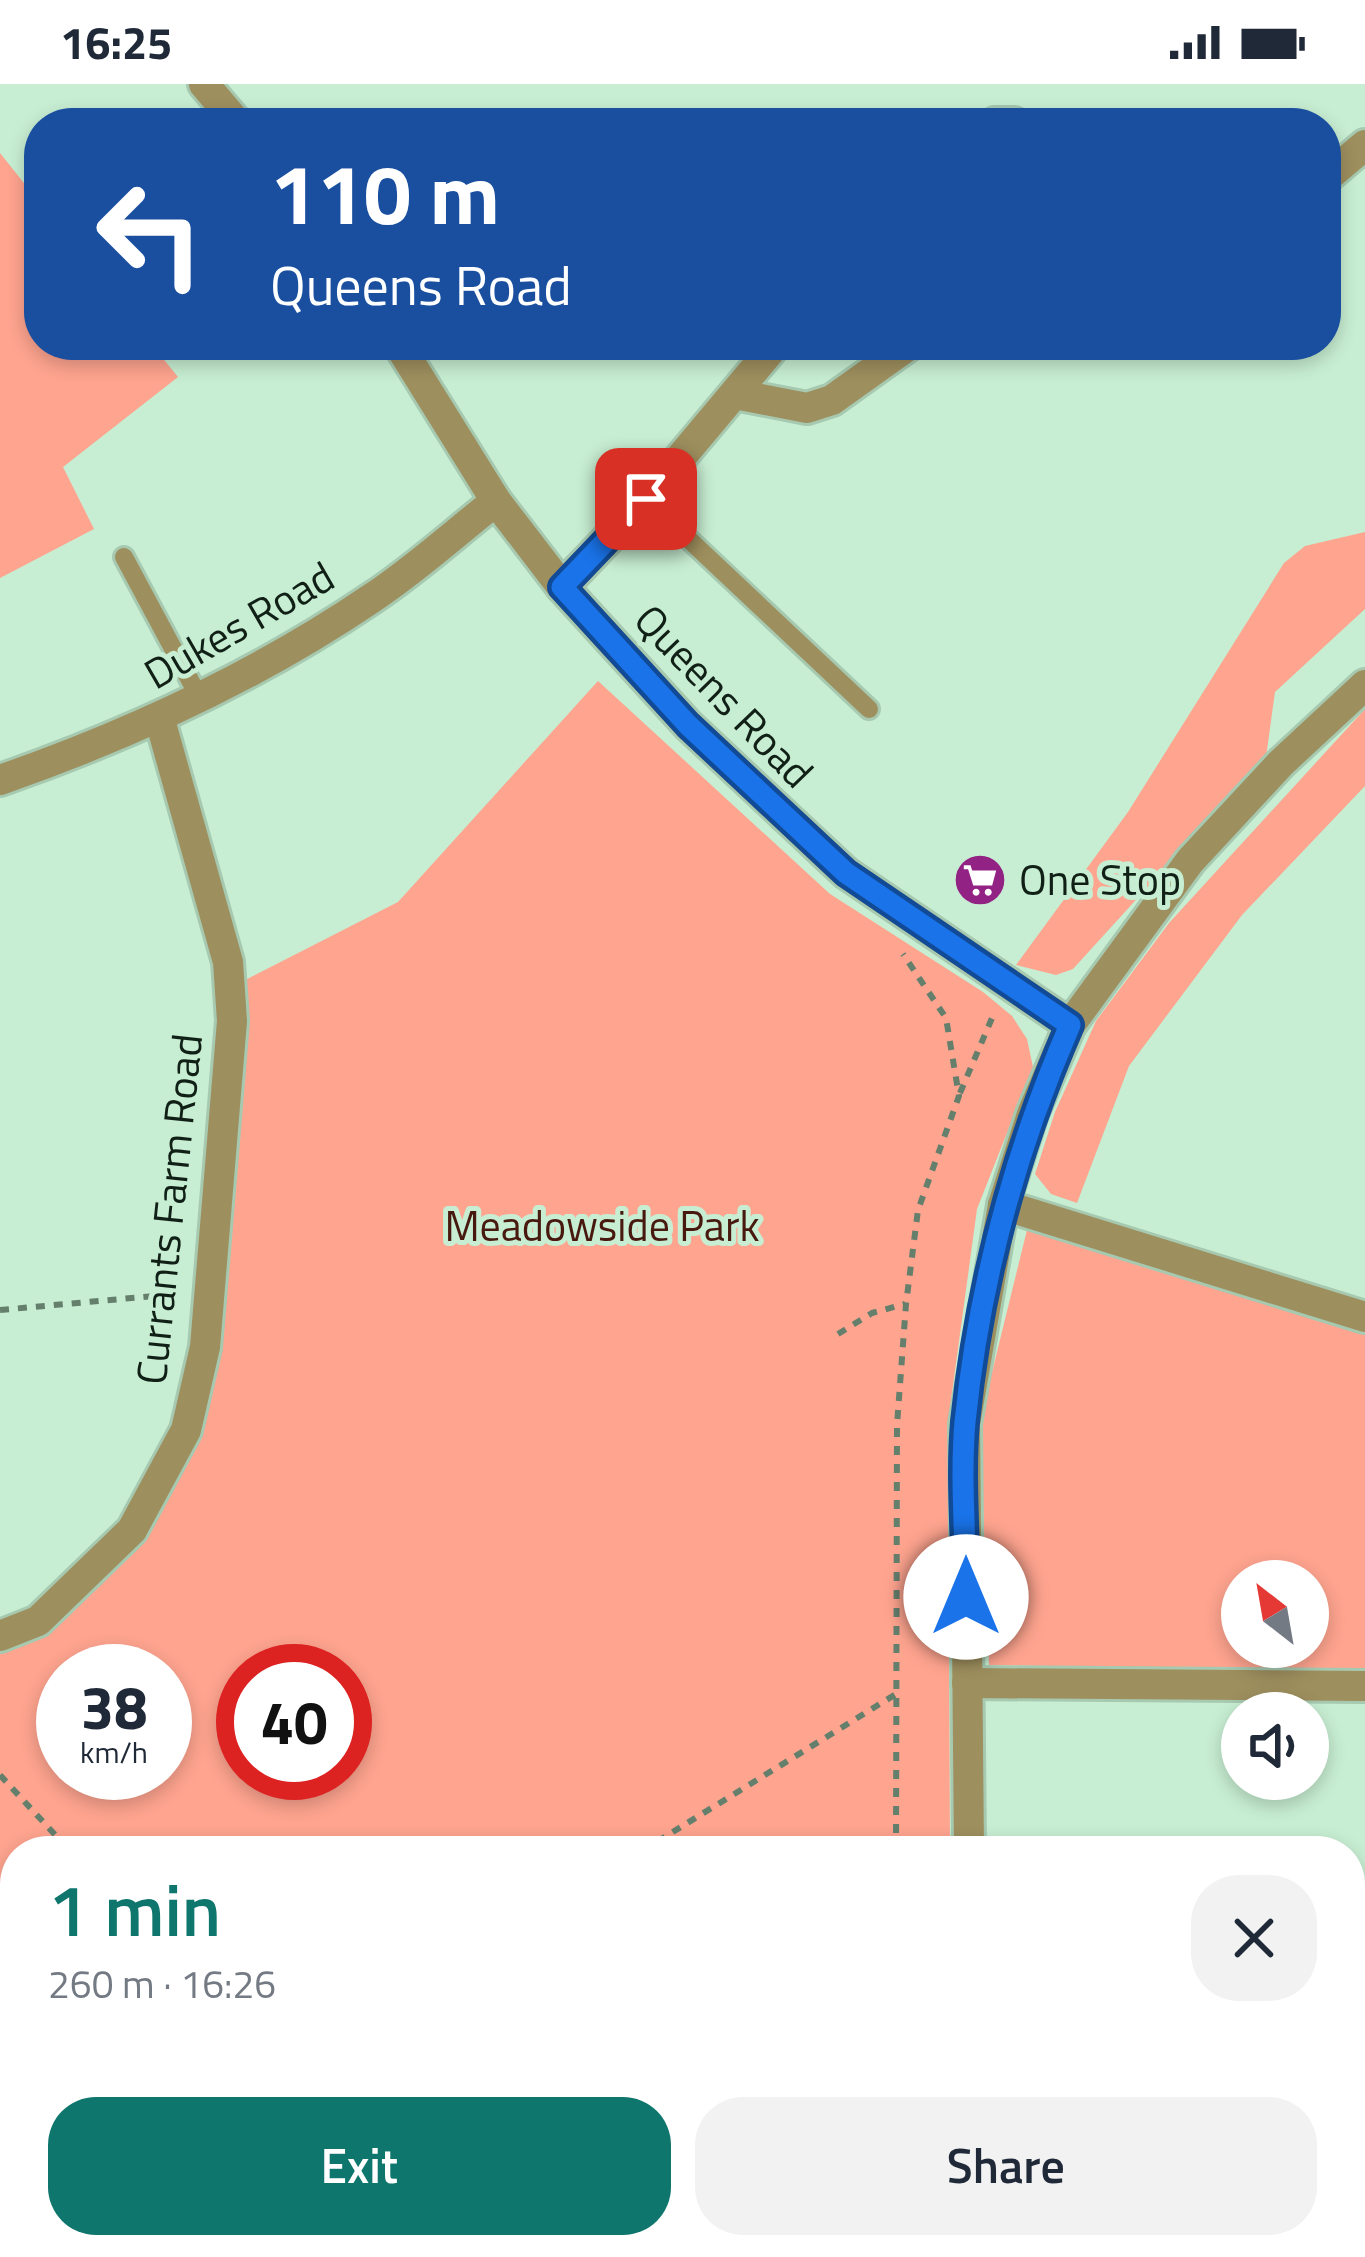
<!DOCTYPE html>
<meta charset="utf-8">
<style>
body{margin:0;font-family:"Titillium Web",sans-serif;background:#f2f2f3;color:#1f2937;height:100vh;display:flex;flex-direction:column;font-size:45px;white-space:nowrap}
*{box-sizing:border-box;margin:0}
p{font-size:39px;color:#747a83}
.icon{flex:none;width:66px;height:66px;fill:none;stroke:currentColor;stroke-width:2;stroke-linecap:round;stroke-linejoin:round}
.map{position:relative;flex:1;overflow:hidden}
.panel{position:absolute;left:0px;top:1752px;width:1365px;height:423px;display:flex;flex-direction:column;background:#fff;border-radius:48px 48px 0 0;box-shadow:0 6px 18px #0003}
.panel>*{flex:none}
.banner{position:absolute;left:24px;top:24px;width:1317px;height:252px;border-radius:48px;box-shadow:0 6px 18px #0003;background:#1a4fa0;color:#fff;overflow:hidden}
.needle{width:78px;rotate:329deg}
.fabs{position:absolute;left:1221px;top:1476px;display:grid;gap:24px}
.fabs a{display:grid;place-items:center;width:108px;height:108px;border-radius:50%;background:#fff;box-shadow:0 6px 18px #0003;font-size:60px}
.speed{position:absolute;left:36px;top:1560px;display:flex;gap:24px;font-size:60px;font-weight:700;text-align:center}
.speed>*{display:grid;place-content:center;width:156px;height:156px;border-radius:50%;background:#fff;box-shadow:0 6px 18px #0003;line-height:1}
.speed small{font-size:30px;font-weight:400}
.speed .limit{border:18px solid #d22;background:#fff;color:#111}
.pin{position:absolute;display:grid;place-items:center;width:102px;height:102px;color:#fff;margin:-51px;border-radius:24px;box-shadow:0 6px 18px #0006}
.me{position:absolute;width:132px;margin:-66px;rotate:0deg;stroke-linejoin:round;filter:drop-shadow(0 0 9px #0008)}
.turn{display:flex;align-items:center;gap:42px;height:252px;padding:0 48px;font-size:54px}
.turn .icon{width:156px;height:156px;stroke-width:2.5}
.turn b{display:block;font-size:84px;line-height:102px}
.round{display:grid;place-items:center;flex:none;width:126px;height:126px;border-radius:48px;background:#f2f2f3}
.overview{display:flex;align-items:center;justify-content:space-between;height:204px;padding:0 48px}
h1{font-size:72px;font-weight:600;line-height:90px;color:#0f766e}
.action{display:flex;gap:24px;margin-top:auto;padding:24px 48px}
.action a{flex:1;height:138px;border-radius:48px;background:#0f766e;color:#fff;font-size:48px;font-weight:600;line-height:138px;text-align:center}
.action a+a{background:#f2f2f3;color:#1f2937}
.status{display:flex;justify-content:space-between;align-items:center;height:84px;padding:0 60px;background:#fff;direction:ltr}
.status svg{height:33px;fill:currentColor}
.map>svg:first-child{display:block}
</style>
<div class="status"><b>16:25</b><svg viewBox="0 0 49 12"><path d="M0 12V9h3v3zM5 12V6h3v6zM10 12V3h3v9zM15 12V0h3v12zM26 1h20v11H26zM47 4h2v5h-2z"/></svg></div>
<div class="map">
<svg width="1365" height="2173" viewBox="0 0 1365 2173">
<rect width="100%" height="100%" fill="#c7eed2"/>
<g fill="#fea48f" fill-rule="evenodd">
<polygon points="0,69 39,118 39,261 152,261 178,293 63,383 94,445 0,494"/>
<polygon points="1365,448 1365,525 1275,608 1266,673 1073,885 1056,891 1016,881 1128,728 1284,479 1305,462"/>
<path d="M598,597L830,810L983,908L1012,932L1027,955L1033,983L977,1125L948,1338L950,1767H15V1975L0,1976V1567L45,1546L199,1346L221,1258L247,895L398,818ZM63,1587H165V1689H63ZM243,1587H345V1689H243Z"/>
<polygon points="1365,625 1365,702 1242,831 1129,982 1077,1119 1051,1110 1035,1090 1055,1028 1096,937 1169,839"/>
<path d="M1027,1146L1365,1245V1588L989,1581L980,1337ZM1242,1497H1308V1563H1242Z"/>
</g>
<polygon fill="#fd8367" points="1365,1939 1365,2173 1302,2173 1303,2160 1350,2160 1350,1941"/>
<g fill="none" stroke-linecap="round" stroke-linejoin="round">
<g stroke="#a6c9b0" stroke-width="24">
<g id="service">
<polyline points="646,415 869,625"/>
<polyline points="124,473 199,613"/>
</g>
</g>
<g stroke="#a6c9b0" stroke-width="36">
<g id="minor">
<polyline points="204,0 237,39"/>
<polyline points="995,39 1014,39"/>
<polyline points="1326,94 1365,61"/>
<polyline points="399,261 496,417 562,503 688,641 846,789 1070,941"/>
<polyline points="735,310 807,324 832,316 909,261"/>
<polyline points="562,503 646,415 775,261"/>
<path d="M0,696C132,650 257,592 372,514C416,485 455,449 496,417"/>
<polyline points="1003,1121 1365,1233"/>
<polyline points="0,1552 38,1537 132,1446 186,1346 205,1263 232,937 228,878 160,636"/>
<polyline points="967,1599 1365,1602"/>
<polyline points="0,1991 15,1991"/>
</g>
</g>
<g stroke="#a6c9b0" stroke-width="36">
<g id="tertiary">
<polyline points="969,1767 965,1340 1003,1121 1032,1030 1070,941 1190,777 1281,679 1365,601"/>
<polyline points="971,2160 972,2173"/>
</g>
</g>
<g stroke="#657f6d" stroke-width="6" stroke-dasharray="9 9" stroke-linecap="butt">
<polyline points="960,1009 995,927"/>
<polyline points="0,1226 176,1210"/>
<polyline points="838,1250 872,1229 905,1220"/>
<polyline points="0,1691 70,1767"/>
<polyline points="642,1767 896,1610"/>
<polyline points="896,1767 897,1341 906,1220 918,1126 959,1012 946,934 903,870"/>
<polyline points="0,1865 15,1863"/>
</g>
<use href="#service" stroke="#9e8f5e" stroke-width="18"/>
<use href="#minor" stroke="#9e8f5e" stroke-width="30"/>
<use href="#tertiary" stroke="#9e8f5e" stroke-width="30"/>
</g>
<g fill="none" stroke-linecap="round" stroke-linejoin="round">
<g stroke="#114b97" stroke-width="30">
<path id="route" d="M646,415L562,503L688,641L846,789L1070,941C1015,1067 979,1201 965,1338C960,1395 966,1456 966,1513"/>
</g>
<use href="#route" stroke="#1a73e8" stroke-width="21"/>
</g>
<defs>
<g id="supermarket-disc" transform="scale(2.7)"><circle r="9.5" fill="#922283" stroke="#c7eed2"/><path d="M-6-5.5h2.5l.6 2H6L4.5 2H-2.5L-4.4-4H-6ZM-1.5 3.2a1.3 1.3 0 1 0 .1 0ZM3 3.2a1.3 1.3 0 1 0 .1 0Z" fill="#fff"/></g>
</defs>
<g fill-rule="evenodd">
<use href="#supermarket-disc" x="980" y="796"/>
</g>
<g text-anchor="middle" stroke-width="10" stroke-linejoin="round" paint-order="stroke">
<g font-size="42" fill="#112016" stroke="#c7eed2">
<text transform="translate(239 541) rotate(-30)" y="15">Dukes Road</text>
<text transform="translate(724 612) rotate(46)" y="15">Queens Road</text>
<text transform="translate(169 1125) rotate(-84)" y="15">Currants Farm Road</text>
</g>
<g font-size="42" fill="#112016" stroke="#c7eed2" text-anchor="start">
<text x="1019" y="811">One Stop</text>
</g>
<g font-size="42" fill="#48190f" stroke="#c7eed2">
<text x="602" y="1157">Meadowside Park</text>
</g>
</g>
</svg>
<div class="fabs">
<a><svg class="needle" viewBox="-14 -14 28 28"><path d="M0-13l5 13h-10z" fill="#e53935"/><path d="M0 13l5-13h-10z" fill="#747a83"/></svg></a>
<a><svg class="icon" aria-label="sound" viewBox="0 0 24 24"><path d="M4 9h4l5-4v14l-5-4H4zM17 9q2 3 0 6"/></svg></a>
</div>
<div class="speed"><div>38<small>km/h</small></div><div class="limit">40</div></div>
<div class="pin" style="left:646px;top:415px;background:#d93025"><svg class="icon" aria-label="arrive" viewBox="0 0 24 24"><path d="M6 21V4h12l-3 4 3 4H6"/></svg></div>
<svg class="me" style="left:966px;top:1513px" viewBox="-20 -20 40 40"><circle r="19" fill="#fff"/><path d="M0-13L10 11 0 6-10 11z" fill="#1a73e8"/></svg>
<div class="banner">
<div class="turn"><svg class="icon" aria-label="left" viewBox="0 0 24 24"><path d="M17 20v-9H6M10 6l-5 5 5 5"/></svg><div><b>110 m</b>Queens Road</div></div>
</div>
<section class="panel">
<div class="overview"><div><h1>1 min</h1><p>260 m · 16:26</p></div><a class="round"><svg class="icon" aria-label="close" viewBox="0 0 24 24"><path d="M6 6l12 12M18 6L6 18"/></svg></a></div>
<div class="action"><a>Exit</a><a>Share</a></div>
</section>
</div>
